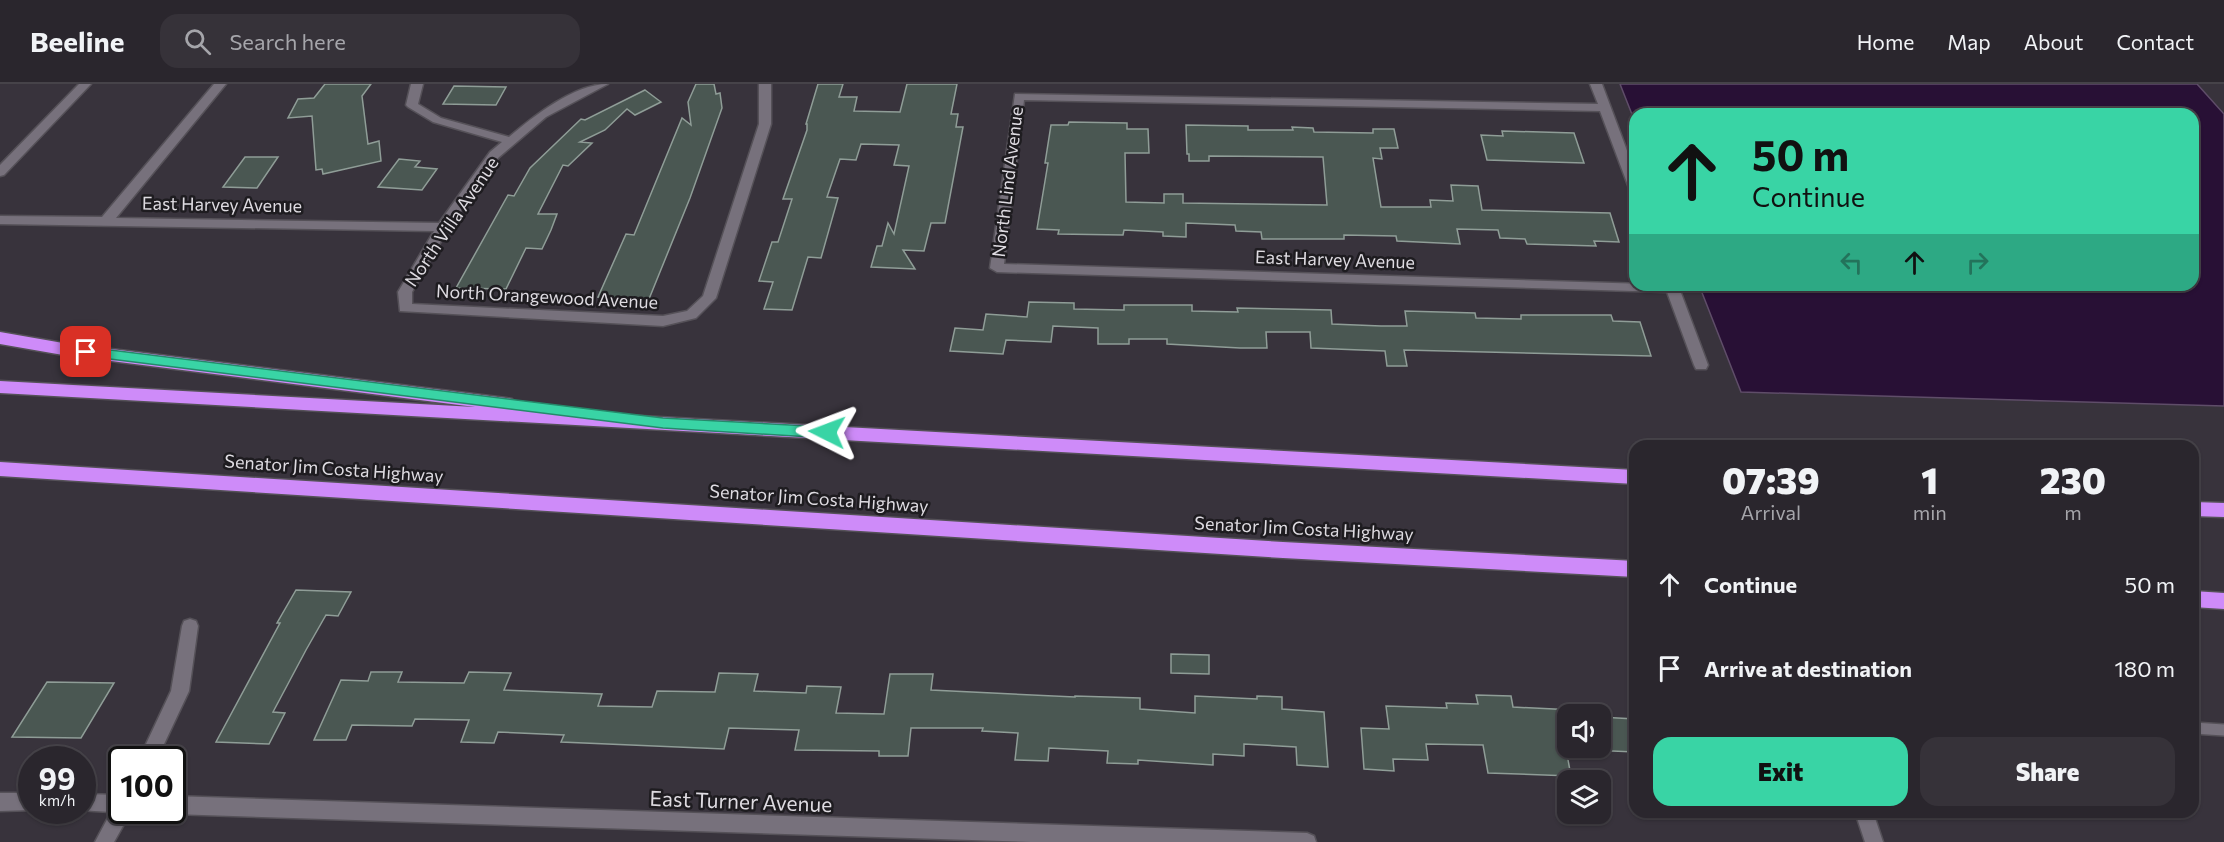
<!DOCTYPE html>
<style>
body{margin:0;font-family:Commissioner,sans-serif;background:#363239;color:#f1f3f6;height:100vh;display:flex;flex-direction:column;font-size:22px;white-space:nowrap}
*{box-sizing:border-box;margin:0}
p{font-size:20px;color:#a5a5aa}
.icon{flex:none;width:33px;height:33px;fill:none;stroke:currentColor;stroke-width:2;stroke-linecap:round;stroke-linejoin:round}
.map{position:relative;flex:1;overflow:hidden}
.details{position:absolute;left:1629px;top:356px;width:570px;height:378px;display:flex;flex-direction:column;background:#2a262d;border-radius:18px;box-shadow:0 2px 4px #0004,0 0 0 2px #464349}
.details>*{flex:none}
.hud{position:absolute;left:1629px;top:24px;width:570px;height:183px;border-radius:18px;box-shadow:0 2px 4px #0004,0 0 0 2px #464349;background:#39d4a5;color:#111;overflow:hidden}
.tools{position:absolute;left:1557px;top:620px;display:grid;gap:12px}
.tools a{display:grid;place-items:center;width:54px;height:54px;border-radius:12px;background:#2a262d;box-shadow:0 2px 4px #0004,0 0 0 2px #464349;font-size:30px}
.speed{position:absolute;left:18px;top:662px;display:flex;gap:12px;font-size:30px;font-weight:700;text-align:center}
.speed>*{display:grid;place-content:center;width:78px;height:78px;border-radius:50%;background:#2a262d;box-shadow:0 2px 4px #0004,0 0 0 2px #464349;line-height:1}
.speed small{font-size:15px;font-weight:400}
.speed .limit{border:3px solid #111;border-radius:9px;background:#fff;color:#111}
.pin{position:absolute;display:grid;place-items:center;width:51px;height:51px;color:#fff;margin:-26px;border-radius:12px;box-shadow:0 3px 9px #0006}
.me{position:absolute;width:66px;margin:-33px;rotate:273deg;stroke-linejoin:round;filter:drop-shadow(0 0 4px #0008)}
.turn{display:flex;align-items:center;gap:21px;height:126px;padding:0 24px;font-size:27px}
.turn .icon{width:78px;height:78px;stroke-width:2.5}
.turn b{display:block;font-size:42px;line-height:51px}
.lanes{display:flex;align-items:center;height:57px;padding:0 24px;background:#0003;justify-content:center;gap:30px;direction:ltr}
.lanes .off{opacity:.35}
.eta{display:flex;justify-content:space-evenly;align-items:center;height:102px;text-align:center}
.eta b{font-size:36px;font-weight:800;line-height:42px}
.action{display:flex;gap:12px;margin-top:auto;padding:12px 24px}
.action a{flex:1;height:69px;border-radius:18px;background:#39d4a5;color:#111;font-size:24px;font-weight:800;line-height:69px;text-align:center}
.action a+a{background:#363239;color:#f1f3f6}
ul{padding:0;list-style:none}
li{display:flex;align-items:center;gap:18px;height:84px;padding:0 24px}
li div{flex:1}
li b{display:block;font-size:22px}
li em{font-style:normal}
header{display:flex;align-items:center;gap:36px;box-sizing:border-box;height:84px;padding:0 30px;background:#2a262d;border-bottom:2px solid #464349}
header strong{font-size:28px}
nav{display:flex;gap:33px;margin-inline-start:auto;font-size:21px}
.search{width:420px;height:54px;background:#363239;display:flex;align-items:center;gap:15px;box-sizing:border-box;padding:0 21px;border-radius:18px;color:#a5a5aa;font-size:22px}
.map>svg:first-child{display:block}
</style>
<header>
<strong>Beeline</strong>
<div class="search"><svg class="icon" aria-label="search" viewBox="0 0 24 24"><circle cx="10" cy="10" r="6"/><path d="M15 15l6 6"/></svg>Search here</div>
<nav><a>Home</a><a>Map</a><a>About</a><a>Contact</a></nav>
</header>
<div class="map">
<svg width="2224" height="758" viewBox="0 0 2224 758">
<rect width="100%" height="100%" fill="#38333c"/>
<polygon fill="#281035" stroke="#5f4d69" stroke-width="1.5" points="1620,0 2197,0 2224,30 2224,322 1741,308 1699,201 2193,201 2193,30 1635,30 1635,38"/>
<g fill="#4a5752" stroke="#8f9d97" stroke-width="1.5">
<polygon points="325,0 371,0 362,12 368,60 379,57 381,77 323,90 322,85 316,86 312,32 288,34 298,15 314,14"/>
<polygon points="696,0 714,0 716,10 720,9 722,24 690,114 649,215 598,213 626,150 634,151 682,34 691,41 688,18"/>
<polygon points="818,0 843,0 839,13 857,13 854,27 900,28 907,0 957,0 951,30 958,30 956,43 963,43 945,139 931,139 924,167 903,166 915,185 871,183 877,162 882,162 888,139 894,150 909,82 894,81 899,61 861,60 856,76 840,75 827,113 838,114 821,174 808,173 792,226 764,225 773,198 759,197 772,158 778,158 792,115 783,115 807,46 807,40 806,40"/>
<polygon points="454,2 506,3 496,21 443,20"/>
<polygon points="645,6 661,18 635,31 627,25 605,46 580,58 592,59 568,82 563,81 538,130 557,130 551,146 542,165 526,164 506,205 456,204 508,111 514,112 530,84 581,35 585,36"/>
<polygon points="1069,38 1127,39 1127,45 1148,45 1149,69 1125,69 1126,118 1164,119 1164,110 1183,110 1183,119 1327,121 1323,73 1209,72 1209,77 1189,77 1189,70 1187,70 1186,41 1248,42 1248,46 1293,46 1292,43 1313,44 1314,48 1373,49 1373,45 1394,45 1398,64 1380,64 1382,75 1373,74 1381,123 1431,123 1430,116 1453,117 1451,101 1478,102 1482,126 1610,129 1619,158 1594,157 1596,162 1527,160 1525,155 1500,154 1498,146 1457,145 1460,160 1397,157 1396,152 1344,151 1344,155 1262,155 1261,148 1236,147 1235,141 1186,139 1186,153 1163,152 1163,148 1124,146 1123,151 1058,150 1059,146 1037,145 1048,79 1045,79 1051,41 1068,41"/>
<polygon points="1502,47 1574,49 1584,79 1487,76 1481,51 1503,52"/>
<polygon points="245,73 278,73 257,104 223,103"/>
<polygon points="399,75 420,77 415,83 437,85 422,106 378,103"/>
<polygon points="1029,218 1074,219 1074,225 1124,226 1124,221 1192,221 1192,227 1238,228 1237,224 1331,226 1332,240 1381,242 1407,242 1405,227 1475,229 1476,234 1521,235 1521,231 1611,231 1613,237 1640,238 1651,272 1404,266 1407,282 1387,282 1385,267 1311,264 1310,248 1266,248 1267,264 1240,264 1167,260 1167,255 1129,255 1129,260 1098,260 1098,244 1053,242 1051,258 1006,256 1003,270 950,267 955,244 983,246 986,230 1027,233"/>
<polygon points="296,506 351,508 338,532 326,531 306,566 273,628 285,629 269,660 216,658 280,539 277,539"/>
<polygon points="1171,570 1209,571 1209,590 1171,589"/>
<polygon points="371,588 402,588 398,598 464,599 469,588 511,589 504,606 602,610 598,622 652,623 657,607 715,608 719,589 758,590 754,607 806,609 807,602 841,603 836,629 884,630 890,590 933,590 931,606 1075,613 1075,612 1140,614 1140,625 1195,629 1195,612 1257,615 1257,612 1282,613 1282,625 1324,628 1328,683 1297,681 1296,663 1244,660 1244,672 1213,670 1213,681 1138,676 1138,680 1107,679 1108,667 1049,664 1048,677 1015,676 1018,649 982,647 983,644 911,644 908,672 879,672 879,667 795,666 799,646 729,644 724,665 561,658 564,651 498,648 494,659 461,658 469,636 415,635 412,642 352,641 346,656 314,656 341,596 368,597"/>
<polygon points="47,598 114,599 81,654 12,653"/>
<polygon points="1476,611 1511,612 1513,623 1594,627 1595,630 1568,630 1568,663 1600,663 1600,633 1635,635 1635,668 1566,665 1571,692 1488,689 1483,661 1426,660 1428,676 1393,675 1394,687 1364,685 1361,644 1389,645 1386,622 1447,624 1446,619 1478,620"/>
</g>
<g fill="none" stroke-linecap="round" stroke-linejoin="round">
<g stroke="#555158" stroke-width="14">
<polyline id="service" points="2193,644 2224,646"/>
</g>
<g stroke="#555158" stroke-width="3">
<g id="minor">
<polygon points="79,0 91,0 4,91 0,92 0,81"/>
<path d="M214,0H226L116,134L439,139L490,68L502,58L433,38L408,23L406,21L411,0H423L418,20L441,34L509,53C534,32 574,0 608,0L546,33L498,74L448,145L412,208V220L663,232L687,227L703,212L759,40V0H771V40L716,214L696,234L663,242L400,227L398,208L434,147L0,140V132L102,133Z"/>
<polygon points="1590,0 1602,0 1635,88 1635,108 1629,104 1600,27 1024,16 1004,180 1678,201 1708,281 1706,285 1696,285 1694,281 1667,208 997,188 990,184 1015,10 1598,20"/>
<polygon points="190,535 196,537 198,542 189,607 157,675 139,675 171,607 182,542 184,537"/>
<polygon points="0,709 32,709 32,726 34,726 0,727"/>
<polygon points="82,710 122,711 122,726 132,726 114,758 95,758 111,728 78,726 82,726"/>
<polygon points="172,712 1307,749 1314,752 1316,758 1031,758 172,730 165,726 172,726"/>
<polygon points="1855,728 1873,728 1883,758 1865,758"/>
</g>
</g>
<g stroke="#555158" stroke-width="3">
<g id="motorway">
<polygon points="0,248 63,259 506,314 512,315 515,320 512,325 1635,386 1635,400 0,309 0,297 475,323 63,271 0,260"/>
<polygon points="0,378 1283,458 1635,477 1635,493 1283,474 0,392"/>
<polygon points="2193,418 2224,419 2224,433 2193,432"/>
<polygon points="2193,507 2224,509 2224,525 2193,523"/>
</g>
</g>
<use href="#service" stroke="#77717c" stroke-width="11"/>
<use href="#minor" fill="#77717c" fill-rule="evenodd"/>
<use href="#motorway" fill="#ce8bf9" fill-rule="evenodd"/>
</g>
<polygon fill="#39d4a5" stroke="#258a6b" stroke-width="1.5" points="86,263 663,334 827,343 834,348 827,354 663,344 86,272 79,268"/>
<g text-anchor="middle" stroke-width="5" stroke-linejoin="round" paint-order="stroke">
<g font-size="18" fill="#dedbe1" stroke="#1e1c20">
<text transform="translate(1008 98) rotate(-83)" y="6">North Lind Avenue</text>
<text transform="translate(222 121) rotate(1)" y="6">East Harvey Avenue</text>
<text transform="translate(452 138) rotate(-56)" y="6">North Villa Avenue</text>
<text transform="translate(1335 176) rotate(2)" y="6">East Harvey Avenue</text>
<text transform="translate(547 213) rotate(3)" y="6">North Orangewood Avenue</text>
<text transform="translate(334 385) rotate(4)" y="6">Senator Jim Costa Highway</text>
<text transform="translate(819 415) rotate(4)" y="6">Senator Jim Costa Highway</text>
<text transform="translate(1304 445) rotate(3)" y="6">Senator Jim Costa Highway</text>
</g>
<g font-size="21" fill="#dedbe1" stroke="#1e1c20">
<text transform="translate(741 718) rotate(2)" y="7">East Turner Avenue</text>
</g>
</g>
</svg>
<div class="tools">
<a><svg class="icon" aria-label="sound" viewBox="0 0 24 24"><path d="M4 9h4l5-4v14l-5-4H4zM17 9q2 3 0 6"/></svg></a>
<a><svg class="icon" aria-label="layers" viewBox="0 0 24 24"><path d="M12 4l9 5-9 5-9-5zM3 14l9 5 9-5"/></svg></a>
</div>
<div class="speed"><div>99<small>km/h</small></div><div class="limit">100</div></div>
<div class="pin" style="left:86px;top:268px;background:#d93025"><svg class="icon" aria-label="arrive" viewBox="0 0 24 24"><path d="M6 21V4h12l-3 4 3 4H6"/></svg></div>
<svg class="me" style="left:827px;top:348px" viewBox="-20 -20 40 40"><path d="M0-17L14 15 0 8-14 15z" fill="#39d4a5" stroke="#fff" stroke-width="4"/></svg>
<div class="hud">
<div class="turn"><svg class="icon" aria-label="ahead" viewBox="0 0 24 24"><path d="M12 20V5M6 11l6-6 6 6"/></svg><div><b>50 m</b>Continue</div></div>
<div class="lanes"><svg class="icon off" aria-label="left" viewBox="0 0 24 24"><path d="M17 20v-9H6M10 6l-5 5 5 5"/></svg><svg class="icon" aria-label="ahead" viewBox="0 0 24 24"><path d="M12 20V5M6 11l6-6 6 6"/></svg><svg class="icon off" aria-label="right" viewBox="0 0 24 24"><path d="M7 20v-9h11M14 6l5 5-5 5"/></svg></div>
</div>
<section class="details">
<div class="eta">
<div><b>07:39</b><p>Arrival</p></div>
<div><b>1</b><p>min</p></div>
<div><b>230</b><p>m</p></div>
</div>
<ul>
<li><svg class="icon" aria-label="ahead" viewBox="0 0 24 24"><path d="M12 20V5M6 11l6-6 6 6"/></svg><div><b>Continue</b></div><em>50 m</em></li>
<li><svg class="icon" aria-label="arrive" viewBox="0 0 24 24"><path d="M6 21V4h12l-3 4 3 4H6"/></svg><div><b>Arrive at destination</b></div><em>180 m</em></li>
</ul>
<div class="action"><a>Exit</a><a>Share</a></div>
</section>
</div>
